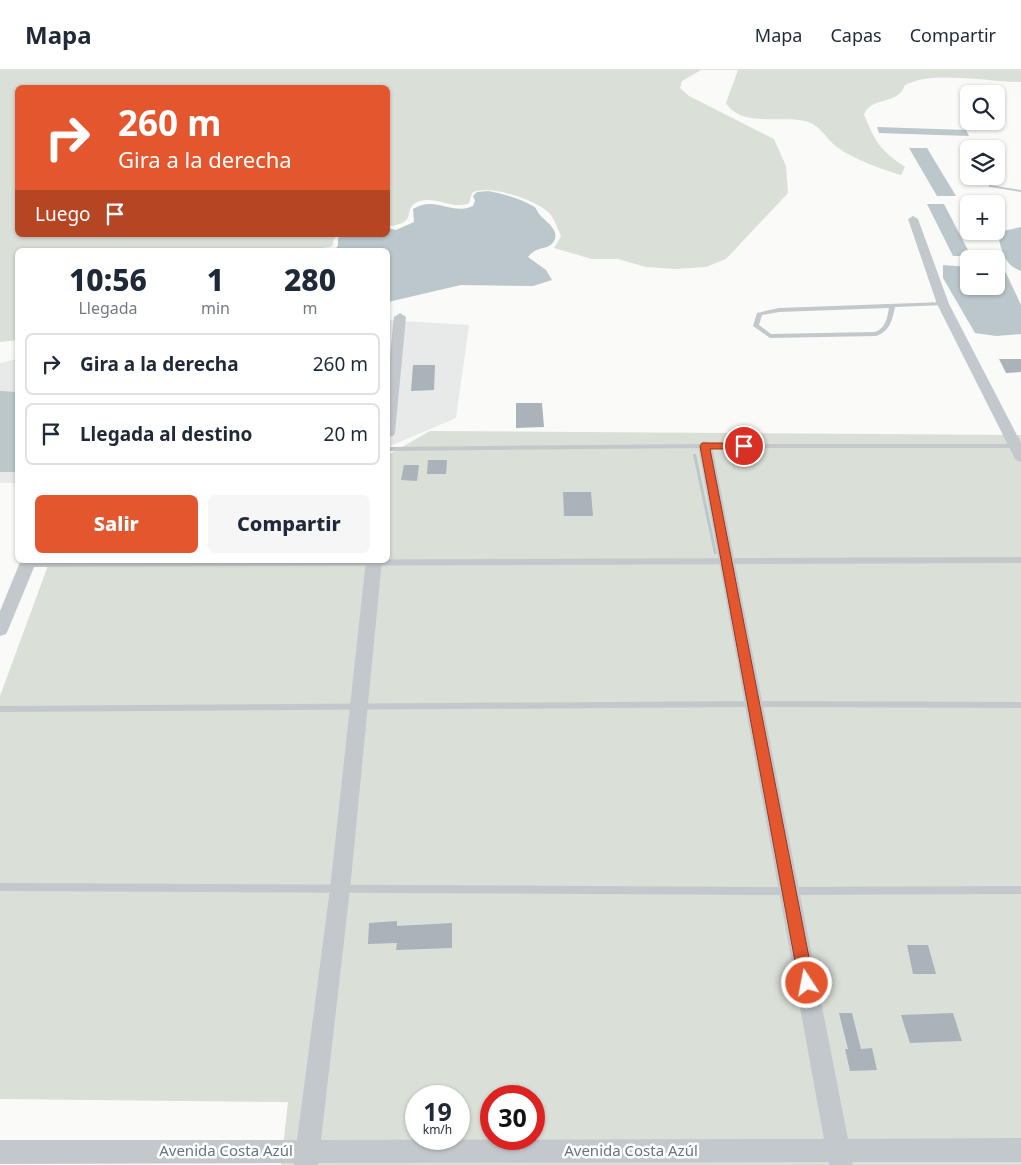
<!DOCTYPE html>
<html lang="es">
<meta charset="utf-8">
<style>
body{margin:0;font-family:"Noto Sans",sans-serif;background:#f6f6f7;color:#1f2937;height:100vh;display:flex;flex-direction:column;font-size:19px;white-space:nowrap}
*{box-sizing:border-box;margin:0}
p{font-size:16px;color:#747a83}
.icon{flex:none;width:28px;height:28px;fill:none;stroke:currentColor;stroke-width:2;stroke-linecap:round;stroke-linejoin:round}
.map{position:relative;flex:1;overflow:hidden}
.details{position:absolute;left:15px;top:178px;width:375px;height:315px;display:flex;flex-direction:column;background:#fff;border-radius:8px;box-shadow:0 1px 4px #0004}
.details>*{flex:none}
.guide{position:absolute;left:15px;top:15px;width:375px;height:152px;border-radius:8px;box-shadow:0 1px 4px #0004;background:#e4572e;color:#fff;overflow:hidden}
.fabs{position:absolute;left:960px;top:15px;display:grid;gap:10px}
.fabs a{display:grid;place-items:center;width:45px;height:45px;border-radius:8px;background:#fff;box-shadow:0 1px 4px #0004;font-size:25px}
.speed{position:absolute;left:405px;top:1015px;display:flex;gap:10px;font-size:25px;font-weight:700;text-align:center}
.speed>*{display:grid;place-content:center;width:65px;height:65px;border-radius:50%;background:#fff;box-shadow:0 1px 4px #0004;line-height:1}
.speed small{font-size:12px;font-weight:400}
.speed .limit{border:8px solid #d22;background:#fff;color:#111}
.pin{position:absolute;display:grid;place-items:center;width:42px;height:42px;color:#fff;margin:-21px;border:2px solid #fff;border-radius:50%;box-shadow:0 1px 5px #0007}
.me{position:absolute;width:55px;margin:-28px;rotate:349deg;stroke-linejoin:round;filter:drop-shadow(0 0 4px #0008)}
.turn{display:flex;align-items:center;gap:18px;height:105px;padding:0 20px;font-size:22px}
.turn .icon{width:65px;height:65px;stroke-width:2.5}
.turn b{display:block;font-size:35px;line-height:42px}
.then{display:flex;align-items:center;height:48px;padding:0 20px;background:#0003;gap:10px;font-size:19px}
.eta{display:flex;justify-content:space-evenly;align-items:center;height:85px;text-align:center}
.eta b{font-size:30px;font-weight:800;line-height:35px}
.primary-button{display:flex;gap:10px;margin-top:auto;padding:10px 20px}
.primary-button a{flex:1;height:58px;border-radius:8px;background:#e4572e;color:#fff;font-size:20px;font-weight:800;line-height:58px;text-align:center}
.primary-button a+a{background:#f6f6f7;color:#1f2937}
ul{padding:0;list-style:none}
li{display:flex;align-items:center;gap:15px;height:62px;margin:0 10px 8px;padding:0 10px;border:2px solid #e0e1e3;border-radius:8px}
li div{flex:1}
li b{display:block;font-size:19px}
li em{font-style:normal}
header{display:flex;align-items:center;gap:30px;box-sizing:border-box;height:70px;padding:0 25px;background:#fff;border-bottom:1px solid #e0e1e3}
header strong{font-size:24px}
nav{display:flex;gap:28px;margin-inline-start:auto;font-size:18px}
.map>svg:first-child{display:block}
</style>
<header>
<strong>Mapa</strong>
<nav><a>Mapa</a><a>Capas</a><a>Compartir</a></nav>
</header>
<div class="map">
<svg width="1021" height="1095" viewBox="0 0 1021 1095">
<rect width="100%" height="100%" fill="#fafaf8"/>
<g fill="#e8e9e9">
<polygon points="388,250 469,255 456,348 388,377"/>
<polygon points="17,289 17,413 0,413 0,293"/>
</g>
<g fill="#dadfd7" fill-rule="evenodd">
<path d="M0,0H701L682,11L680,18L689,26L774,69L786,96L788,123L726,189L706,197L675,199L646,197L618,189H592L554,178L561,166C558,159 555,151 551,145C540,131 487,113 472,123L469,133C453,140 437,126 420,131C402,137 416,150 399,154C394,156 392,157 388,155V18H18V165H337L333,171V175L330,177L305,180H18L17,270L0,272Z"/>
<path d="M738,0H1021V12C988,12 934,0 905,15C898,36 870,26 864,45C877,74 878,78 905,97L901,105C883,100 851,88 837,77C825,68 821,55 805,51C783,45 741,58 726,33Z"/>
<path d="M430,361L1021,365V1095H281L288,1032L0,1029V626L50,490H388V385ZM416,1026H459V1069H416ZM491,1026H534V1069H491Z"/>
</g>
<g fill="#bbc7cb">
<polygon points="877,57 966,60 969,66 879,63"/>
<polygon points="909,78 927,78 956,126 937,126"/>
<path d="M488,121C503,124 520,128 533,136C537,138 537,142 540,145C546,152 560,160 554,171C548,181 537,175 528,187L546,200L552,210L533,216L461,215L388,232V180H323L335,179L338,176V168L343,165H388V158L396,160L414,152L413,139C436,125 451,146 473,136L475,131L473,126L477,122Z"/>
<polygon points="927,134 944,134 971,186 953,186"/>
<path d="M1021,157V201C1004,195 1002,181 998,166L1003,161Z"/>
<polygon points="943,195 969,197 969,216 996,216 996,198 1006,203 1021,235 1021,264 996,266 975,263 943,208"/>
<polygon points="0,321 17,322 17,402 0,402"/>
<polygon points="693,384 696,384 717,484 714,484"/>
</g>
<g fill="#aab3b9">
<polygon points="999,289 1021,289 1021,302 1006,303"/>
<polygon points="413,295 435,295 434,320 411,321"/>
<polygon points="516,333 542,333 544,357 516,358"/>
<polygon points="428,390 447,390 446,404 427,404"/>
<polygon points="404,395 419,395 417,411 401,410"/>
<polygon points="563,422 591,422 593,446 564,446"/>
<polygon points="397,851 397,856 452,853 452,878 396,880 397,873 368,874 369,853"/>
<polygon points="907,875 928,875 936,904 913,904"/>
<polygon points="839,943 852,943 861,979 872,978 877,1000 850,1001 845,979 848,979"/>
<polygon points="953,943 962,971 910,973 901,945"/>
</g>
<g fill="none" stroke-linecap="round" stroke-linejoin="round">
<g fill="#c3c8cc" fill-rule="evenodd">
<polygon points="989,115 1021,120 1021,122 991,117 989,117"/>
<path d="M943,232L945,233V235L895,237C892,251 890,261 876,266L770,268L753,256L757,243L779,238ZM889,238C887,248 886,258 875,262L771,264L759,255L762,245L779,242Z"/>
<polygon points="705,374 1021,374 1021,378 705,378 388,381 388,377"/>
<polygon points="1021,487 1021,493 27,497 23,494 27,491"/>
<polygon points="754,631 1021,632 1021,638 754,637 0,642 0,636"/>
<polygon points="0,813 779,817 1021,816 1021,824 779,825 0,821"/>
</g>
<g fill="#c3c8cc" fill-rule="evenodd">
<polygon points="913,146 918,149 949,234 1021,373 1021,392 1016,390 1014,387 937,234 908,149"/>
<polygon points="400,243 406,247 395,363 393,366 388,367 388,305 394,247"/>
<polygon points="705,371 710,373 712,376 848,1069 1021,1068 1021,1092 852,1092 853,1095 829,1095 829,1092 318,1093 318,1095 294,1095 294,1093 0,1094 0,1070 297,1070 330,819 366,490 382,490 350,819 321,1070 824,1069 698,376 700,373"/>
<polygon points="21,490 37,490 8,560 6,564 0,566 0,541"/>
</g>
</g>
<polygon fill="#e4572e" stroke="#94391e" points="702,373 744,373 749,376 744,379 710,379 814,913 812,919 807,921 801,919 799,913 700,376"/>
<g text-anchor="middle" stroke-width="5" stroke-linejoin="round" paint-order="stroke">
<g font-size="15" fill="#657683" stroke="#fff">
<text x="226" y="1086">Avenida Costa Azúl</text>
<text x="631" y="1086">Avenida Costa Azúl</text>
</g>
</g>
</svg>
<div class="fabs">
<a><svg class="icon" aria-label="search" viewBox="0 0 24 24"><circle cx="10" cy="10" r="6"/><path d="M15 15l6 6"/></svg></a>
<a><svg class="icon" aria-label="layers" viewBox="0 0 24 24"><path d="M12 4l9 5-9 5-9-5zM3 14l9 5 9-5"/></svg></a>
<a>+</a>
<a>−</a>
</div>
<div class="speed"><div>19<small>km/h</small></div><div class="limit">30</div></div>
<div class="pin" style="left:744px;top:376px;background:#d93025"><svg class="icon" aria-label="arrive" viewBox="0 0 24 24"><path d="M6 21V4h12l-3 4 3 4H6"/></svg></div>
<svg class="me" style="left:807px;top:913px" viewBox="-20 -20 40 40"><circle r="17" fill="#e4572e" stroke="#fff" stroke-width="3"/><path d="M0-11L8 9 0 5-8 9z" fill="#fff"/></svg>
<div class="guide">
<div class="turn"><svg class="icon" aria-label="right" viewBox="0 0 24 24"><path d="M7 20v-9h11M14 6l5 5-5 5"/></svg><div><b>260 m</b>Gira a la derecha</div></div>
<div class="then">Luego<svg class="icon" aria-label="arrive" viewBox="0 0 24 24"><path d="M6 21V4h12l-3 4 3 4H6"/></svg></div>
</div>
<section class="details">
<div class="eta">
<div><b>10:56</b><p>Llegada</p></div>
<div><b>1</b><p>min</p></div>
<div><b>280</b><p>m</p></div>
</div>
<ul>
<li><svg class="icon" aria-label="right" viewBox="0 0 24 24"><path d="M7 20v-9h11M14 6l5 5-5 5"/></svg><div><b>Gira a la derecha</b></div><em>260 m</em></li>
<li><svg class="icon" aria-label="arrive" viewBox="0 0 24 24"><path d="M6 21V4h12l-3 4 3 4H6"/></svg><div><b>Llegada al destino</b></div><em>20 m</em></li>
</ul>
<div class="primary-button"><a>Salir</a><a>Compartir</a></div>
</section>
</div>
